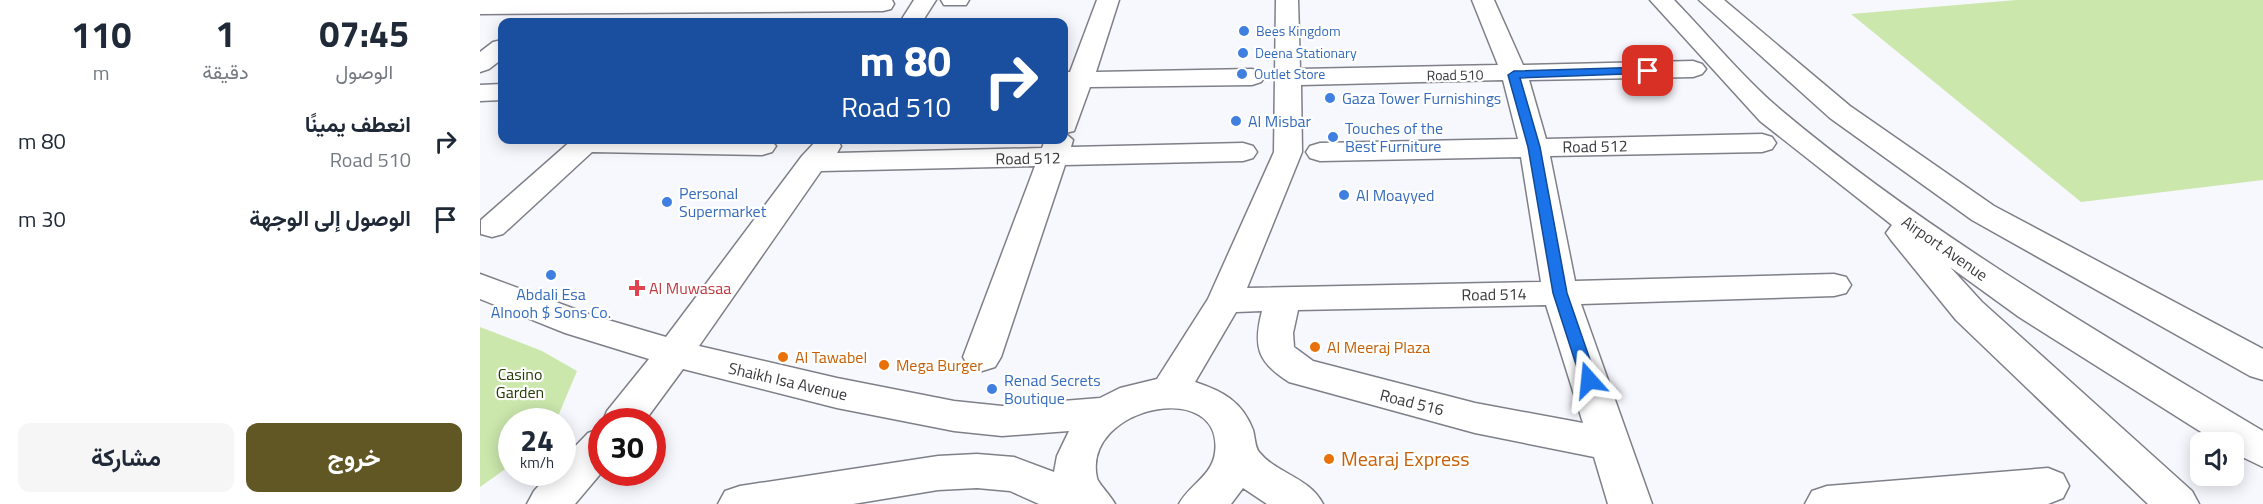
<!DOCTYPE html>
<html lang="ar">
<meta charset="utf-8">
<style>
body{margin:0;font-family:"Titillium Web",Vazirmatn,sans-serif;background:#f6f6f7;color:#1f2937;direction:rtl;height:100vh;display:flex;flex-direction:column;font-size:22px;white-space:nowrap}
*{box-sizing:border-box;margin:0}
p{font-size:20px;color:#747a83}
.icon{flex:none;width:33px;height:33px;fill:none;stroke:currentColor;stroke-width:2;stroke-linecap:round;stroke-linejoin:round}
.map{position:relative;flex:1;overflow:hidden;direction:ltr}
.panel{display:flex;flex-direction:column;background:#fff;width:480px}
.panel>*{flex:none}
.hud{position:absolute;left:18px;top:18px;width:570px;height:126px;border-radius:12px;box-shadow:0 3px 15px #0003;direction:rtl;background:#1a4fa0;color:#fff;overflow:hidden}
.fabs{position:absolute;left:1710px;top:432px;display:grid;gap:12px}
.fabs a{display:grid;place-items:center;width:54px;height:54px;border-radius:12px;background:#fff;box-shadow:0 3px 15px #0003;font-size:30px}
.speed{position:absolute;left:18px;top:408px;display:flex;gap:12px;font-size:30px;font-weight:700;text-align:center}
.speed>*{display:grid;place-content:center;width:78px;height:78px;border-radius:50%;background:#fff;box-shadow:0 3px 15px #0003;line-height:1}
.speed small{font-size:15px;font-weight:400}
.speed .limit{border:9px solid #d22;background:#fff;color:#111}
.pin{position:absolute;display:grid;place-items:center;width:51px;height:51px;color:#fff;margin:-26px;border-radius:12px;box-shadow:0 3px 9px #0006}
.me{position:absolute;width:66px;margin:-33px;rotate:342deg;stroke-linejoin:round;filter:drop-shadow(0 0 4px #0008)}
.turn{display:flex;align-items:center;gap:21px;height:126px;padding:0 18px;font-size:27px}
.turn .icon{width:78px;height:78px;stroke-width:2.5}
.turn b{display:block;font-size:42px;line-height:51px}
.eta{display:flex;justify-content:space-evenly;align-items:center;height:102px;text-align:center}
.eta b{font-size:36px;font-weight:700;line-height:42px}
.primary-button{display:flex;gap:12px;margin-top:auto;padding:12px 18px}
.primary-button a{flex:1;height:69px;border-radius:12px;background:#615724;color:#fff;font-size:24px;font-weight:700;line-height:69px;text-align:center}
.primary-button a+a{background:#f6f6f7;color:#1f2937}
ul{padding:0;list-style:none}
li{display:flex;align-items:center;gap:18px;height:78px;padding:0 18px}
li div{flex:1}
li b{display:block;font-size:22px}
li em{font-style:normal}
main{display:flex;flex:1;min-height:0}
.map>svg:first-child{display:block}
</style>
<main>
<div class="map">
<svg width="1783" height="504" viewBox="0 0 1783 504">
<rect width="100%" height="100%" fill="#f7f8fe"/>
<g fill="#cbe7ac">
<polygon points="1536,0 1783,0 1783,180 1601,202 1371,14"/>
<polygon points="0,327 62,351 97,371 76,421 32,422 31,465 0,487"/>
</g>
<g fill="none" stroke-linecap="round" stroke-linejoin="round">
<g stroke="#7e7f88" stroke-width="3">
<g id="minor">
<polygon points="0,0 412,0 414,4 411,9 403,11 0,14"/>
<polygon points="434,0 456,0 442,22 420,22"/>
<polygon points="461,0 489,0 486,5 464,5"/>
<path d="M617,0H639L616,72L772,69L781,72L785,77L781,82L772,85L610,87L594,131L585,133L593,140L591,147L763,143L773,146L777,152L773,158L763,161L585,165L521,357L515,367L502,371L489,367L483,357L555,166L341,171L219,346L357,378L474,401L522,406L620,398L640,388L677,379L728,299L794,152L796,0H818L820,69L1018,65L992,0H1014L1043,65L1213,61L1222,64L1226,69L1222,74L1213,77L1049,80L1066,139L1282,134L1292,137L1296,143L1292,149L1282,152L1070,156L1095,281L1354,274L1366,277L1371,285L1366,293L1354,296L1101,304L1172,504H1128L1114,457L995,433L809,382C777,362 773,346 782,311L756,312L715,382C742,391 762,401 773,430C775,437 775,447 779,452C797,474 829,477 843,504H787L763,488L751,504H699C709,485 732,476 735,453C745,377 601,406 617,478C618,483 631,496 635,504H559L530,491L497,488L458,490L373,504H238L245,491L260,486L458,456L497,454L534,457L574,472L577,456L589,431L522,436L474,431L357,408L203,369L164,422L122,423L127,411L169,359L85,333L0,299V274L111,315L186,337L322,156L337,140H357L361,146L357,153L562,148L565,140H584V72H590ZM1023,80L1038,139L840,143L830,146L826,152L830,158L840,161L1041,157L1061,282L767,288L822,152L821,85ZM1066,305L1103,423L995,403L833,361L814,347L813,333L818,310Z"/>
<polygon points="22,40 22,59 9,69 0,72 0,52 13,42"/>
<polygon points="22,84 22,100 0,101 0,85"/>
<polygon points="92,140 290,140 296,146 292,152 282,155 112,152 23,234 12,237 1,234 1,220"/>
<polygon points="122,428 122,472 95,504 47,504 54,491 71,472 82,472 82,460 108,433"/>
<polygon points="1568,468 1583,474 1589,486 1583,498 1568,504 1325,504 1332,491 1347,486"/>
</g>
</g>
<g stroke="#7e7f88" stroke-width="3">
<g id="major">
<path d="M1170,0H1194C1229,36 1264,79 1302,111C1450,235 1618,332 1783,431V467L1754,453V442H1737L1539,317L1470,267L1502,302L1712,491L1719,504H1668L1476,320L1411,240L1406,233L1412,225L1280,121Z"/>
<polygon points="1219,0 1244,0 1370,106 1514,206 1783,349 1783,380 1770,376 1492,220 1350,118"/>
</g>
</g>
<use href="#minor" fill="#fff" fill-rule="evenodd"/>
<use href="#major" fill="#fff" fill-rule="evenodd"/>
</g>
<polygon fill="#1a73e8" stroke="#114b97" stroke-width="1.5" points="1168,67 1173,71 1172,73 1040,78 1060,147 1087,293 1117,380 1109,385 1101,380 1073,293 1048,147 1028,75 1034,71"/>
<g fill="#3f7fe0" stroke="#fff" stroke-width="2">
<circle cx="764" cy="31" r="6"/>
<circle cx="763" cy="53" r="6"/>
<circle cx="762" cy="74" r="6"/>
<circle cx="850" cy="98" r="6"/>
<circle cx="756" cy="121" r="6"/>
<circle cx="853" cy="137" r="6"/>
<circle cx="864" cy="195" r="6"/>
<circle cx="187" cy="202" r="6"/>
<circle cx="71" cy="275" r="6"/>
<circle cx="512" cy="389" r="6"/>
</g>
<path fill="#e0444e" stroke="#fff" stroke-width="2" d="M154 279h6v6h6v6h-6v6h-6v-6h-6v-6h6z"/>
<g fill="#e8710a" stroke="#fff" stroke-width="2">
<circle cx="835" cy="347" r="6"/>
<circle cx="303" cy="357" r="6"/>
<circle cx="404" cy="365" r="6"/>
<circle cx="849" cy="459" r="6"/>
</g>
<g text-anchor="middle" stroke-width="4.5" stroke-linejoin="round" paint-order="stroke">
<g font-size="14" fill="#366cbe" stroke="#fff" text-anchor="start">
<text x="776" y="36">Bees Kingdom</text>
<text x="775" y="58">Deena Stationary</text>
<text x="774" y="79">Outlet Store</text>
</g>
<g font-size="14" fill="#39393d" stroke="#fff">
<text transform="translate(975 75) rotate(-1)" y="5">Road 510</text>
</g>
<g font-size="16" fill="#366cbe" stroke="#fff" text-anchor="start">
<text x="862" y="104">Gaza Tower Furnishings</text>
<text x="768" y="127">Al Misbar</text>
<text x="865" y="134">Touches of the<tspan x="865" dy="18">Best Furniture</tspan></text>
<text x="199" y="199">Personal<tspan x="199" dy="18">Supermarket</tspan></text>
<text x="876" y="201">Al Moayyed</text>
<text x="71" y="300" text-anchor="middle">Abdali Esa<tspan x="71" dy="18">Alnooh $ Sons Co.</tspan></text>
<text x="524" y="386">Renad Secrets<tspan x="524" dy="18">Boutique</tspan></text>
</g>
<g font-size="16" fill="#39393d" stroke="#fff">
<text transform="translate(1115 146) rotate(-1)" y="6">Road 512</text>
<text transform="translate(548 158) rotate(-1)" y="6">Road 512</text>
<text transform="translate(1465 248) rotate(35)" y="6">Airport Avenue</text>
<text transform="translate(1014 294) rotate(-1)" y="6">Road 514</text>
<text transform="translate(308 381) rotate(13)" y="6">Shaikh Isa Avenue</text>
<text transform="translate(932 402) rotate(14)" y="6">Road 516</text>
</g>
<g font-size="16" fill="#be3a42" stroke="#fff" text-anchor="start">
<text x="169" y="294">Al Muwasaa</text>
</g>
<g font-size="16" fill="#c56008" stroke="#fff" text-anchor="start">
<text x="847" y="353">Al Meeraj Plaza</text>
<text x="315" y="363">Al Tawabel</text>
<text x="416" y="371">Mega Burger</text>
</g>
<g font-size="16" fill="#263b04" stroke="#fff">
<text x="40" y="380">Casino<tspan x="40" dy="18">Garden</tspan></text>
</g>
<g font-size="20" fill="#c56008" stroke="#fff" text-anchor="start">
<text x="861" y="466">Mearaj Express</text>
</g>
</g>
</svg>
<div class="fabs">
<a><svg class="icon" aria-label="sound" viewBox="0 0 24 24"><path d="M4 9h4l5-4v14l-5-4H4zM17 9q2 3 0 6"/></svg></a>
</div>
<div class="speed"><div>24<small>km/h</small></div><div class="limit">30</div></div>
<div class="pin" style="left:1168px;top:71px;background:#d93025"><svg class="icon" aria-label="arrive" viewBox="0 0 24 24"><path d="M6 21V4h12l-3 4 3 4H6"/></svg></div>
<svg class="me" style="left:1109px;top:380px" viewBox="-20 -20 40 40"><path d="M0-17L14 15 0 8-14 15z" fill="#1a73e8" stroke="#fff" stroke-width="4"/></svg>
<div class="hud">
<div class="turn"><svg class="icon" aria-label="right" viewBox="0 0 24 24"><path d="M7 20v-9h11M14 6l5 5-5 5"/></svg><div><b>80 m</b>Road 510</div></div>
</div>
</div>
<section class="panel">
<div class="eta">
<div><b>07:45</b><p>الوصول</p></div>
<div><b>1</b><p>دقيقة</p></div>
<div><b>110</b><p>m</p></div>
</div>
<ul>
<li><svg class="icon" aria-label="right" viewBox="0 0 24 24"><path d="M7 20v-9h11M14 6l5 5-5 5"/></svg><div><b>انعطف يمينًا</b><p>Road 510</p></div><em>80 m</em></li>
<li><svg class="icon" aria-label="arrive" viewBox="0 0 24 24"><path d="M6 21V4h12l-3 4 3 4H6"/></svg><div><b>الوصول إلى الوجهة</b></div><em>30 m</em></li>
</ul>
<div class="primary-button"><a>خروج</a><a>مشاركة</a></div>
</section>
</main>
